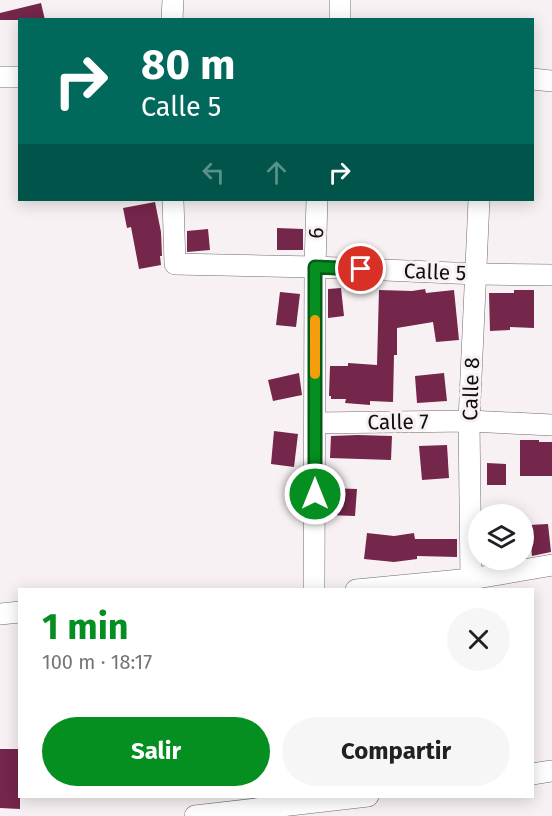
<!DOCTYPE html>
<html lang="es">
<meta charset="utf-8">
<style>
body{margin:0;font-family:"Fira Sans",sans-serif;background:#f6f6f6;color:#202124;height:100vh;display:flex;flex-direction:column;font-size:22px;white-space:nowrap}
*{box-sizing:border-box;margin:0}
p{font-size:20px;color:#757577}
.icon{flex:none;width:33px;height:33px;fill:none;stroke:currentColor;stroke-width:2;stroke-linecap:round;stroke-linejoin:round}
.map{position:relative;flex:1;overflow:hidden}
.sheet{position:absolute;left:18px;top:588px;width:516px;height:210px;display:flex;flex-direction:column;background:#fff;border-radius:0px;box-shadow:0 3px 15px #0003}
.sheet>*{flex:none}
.hud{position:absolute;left:18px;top:18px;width:516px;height:183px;border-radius:0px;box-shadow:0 3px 15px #0003;background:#00695c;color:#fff;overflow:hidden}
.fabs{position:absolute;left:468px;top:504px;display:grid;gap:12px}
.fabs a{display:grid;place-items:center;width:66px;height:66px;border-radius:50%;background:#fff;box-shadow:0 3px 15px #0003;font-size:30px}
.pin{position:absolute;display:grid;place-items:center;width:51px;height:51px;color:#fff;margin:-26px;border:3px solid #fff;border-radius:50%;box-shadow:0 2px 6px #0007}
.me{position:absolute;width:66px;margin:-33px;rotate:0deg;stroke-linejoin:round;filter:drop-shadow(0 0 4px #0008)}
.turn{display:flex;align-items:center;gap:21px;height:126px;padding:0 24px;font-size:27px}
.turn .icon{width:78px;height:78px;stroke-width:2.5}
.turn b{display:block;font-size:42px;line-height:51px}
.lanes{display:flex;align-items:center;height:57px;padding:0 24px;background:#0003;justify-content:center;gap:30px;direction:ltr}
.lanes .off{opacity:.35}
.round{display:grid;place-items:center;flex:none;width:63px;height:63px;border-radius:32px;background:#f6f6f6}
.overview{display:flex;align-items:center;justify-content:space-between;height:102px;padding:0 24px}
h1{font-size:36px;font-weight:700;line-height:45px;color:#048f20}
.button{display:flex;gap:12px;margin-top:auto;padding:12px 24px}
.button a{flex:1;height:69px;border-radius:36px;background:#048f20;color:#fff;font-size:24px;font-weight:700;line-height:69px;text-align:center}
.button a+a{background:#f6f6f6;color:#202124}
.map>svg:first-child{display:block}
</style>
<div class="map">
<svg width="552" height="816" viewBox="0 0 552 816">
<rect width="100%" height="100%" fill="#f8f1f3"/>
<g fill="#75264b">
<polygon points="41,3 45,20 0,20 0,13"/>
<polygon points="155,202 161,232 162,256 160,256 161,265 139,269 131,227 127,228 123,208"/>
<polygon points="277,228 303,229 303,250 277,250"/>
<polygon points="208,229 210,250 187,252 187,231"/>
<polygon points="341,288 344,316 328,318 328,289"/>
<polygon points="425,289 426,293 454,290 459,340 436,342 433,322 397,328 397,355 394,355 393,402 370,401 370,405 345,403 346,399 331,399 331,396 329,396 330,366 348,366 348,363 377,365 379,290 412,291"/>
<polygon points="514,290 534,290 534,328 510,327 510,330 490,331 489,293 514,293"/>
<polygon points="280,292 300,294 296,327 276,325"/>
<polygon points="299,373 302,395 273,401 268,380"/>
<polygon points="444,373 447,401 417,403 415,376"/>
<polygon points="274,431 298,434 294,467 271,464"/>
<polygon points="358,435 392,436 391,460 330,458 331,436"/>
<polygon points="520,440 539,440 539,442 552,442 552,476 520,476"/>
<polygon points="447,445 449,478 422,480 419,446"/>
<polygon points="487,463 506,464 506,485 487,485"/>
<polygon points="327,488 357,489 355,516 327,515"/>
<polygon points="548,524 551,552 532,556 529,525"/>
<polygon points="367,533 394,536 414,533 415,539 457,539 457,557 417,556 417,559 394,562 364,559"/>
<polygon points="0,749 20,749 20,809 0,808"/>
</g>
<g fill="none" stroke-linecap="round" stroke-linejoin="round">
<g stroke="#716b6d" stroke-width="22">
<g id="minor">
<polyline points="172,20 173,0"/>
<polyline points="340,20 340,0"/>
<polyline points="0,77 20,77"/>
<polyline points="532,79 552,81"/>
<polyline points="173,200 175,264 315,267 477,274 552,275"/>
<polyline points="315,423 469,421 552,425"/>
<polyline points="471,579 469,421 479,200"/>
<polyline points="314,590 315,267 317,200"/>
<polyline points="356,590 471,579 552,565"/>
<polyline points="0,614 20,612"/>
<polyline points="532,774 552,771"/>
<polyline points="195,816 368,796"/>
</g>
</g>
<use href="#minor" stroke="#fff" stroke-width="21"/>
</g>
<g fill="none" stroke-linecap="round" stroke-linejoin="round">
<g stroke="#035d15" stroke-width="15">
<polyline id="route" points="315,494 315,267 361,269"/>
</g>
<use href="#route" stroke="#048f20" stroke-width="10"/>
<polyline stroke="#f59e0b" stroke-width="10" points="315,320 315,374"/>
</g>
<g text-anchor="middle" stroke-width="6" stroke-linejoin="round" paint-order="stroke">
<g font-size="21" fill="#100e0e" stroke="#f8f1f3">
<text transform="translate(316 233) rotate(-89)" y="7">6</text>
<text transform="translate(435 272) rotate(2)" y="7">Calle 5</text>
<text transform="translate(471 389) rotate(-88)" y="7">Calle 8</text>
<text transform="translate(398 422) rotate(-1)" y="7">Calle 7</text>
</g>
</g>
</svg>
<div class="fabs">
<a><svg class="icon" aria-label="layers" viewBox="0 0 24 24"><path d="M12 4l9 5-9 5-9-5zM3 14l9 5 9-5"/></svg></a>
</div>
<div class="pin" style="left:361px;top:269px;background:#d93025"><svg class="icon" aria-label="arrive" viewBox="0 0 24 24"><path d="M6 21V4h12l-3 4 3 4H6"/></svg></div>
<svg class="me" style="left:315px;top:494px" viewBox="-20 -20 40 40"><circle r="17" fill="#048f20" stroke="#fff" stroke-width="3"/><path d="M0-11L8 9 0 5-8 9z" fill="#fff"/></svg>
<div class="hud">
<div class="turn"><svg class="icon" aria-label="right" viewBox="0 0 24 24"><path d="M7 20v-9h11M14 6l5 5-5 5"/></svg><div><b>80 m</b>Calle 5</div></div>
<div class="lanes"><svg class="icon off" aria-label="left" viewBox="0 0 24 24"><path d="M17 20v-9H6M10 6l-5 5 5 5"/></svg><svg class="icon off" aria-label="ahead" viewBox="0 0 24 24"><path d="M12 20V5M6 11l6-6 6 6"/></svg><svg class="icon" aria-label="right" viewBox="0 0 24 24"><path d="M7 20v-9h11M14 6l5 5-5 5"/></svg></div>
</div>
<section class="sheet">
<div class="overview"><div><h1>1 min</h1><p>100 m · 18:17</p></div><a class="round"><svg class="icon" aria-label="close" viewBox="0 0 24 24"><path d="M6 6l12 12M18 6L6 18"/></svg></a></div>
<div class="button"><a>Salir</a><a>Compartir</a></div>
</section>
</div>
